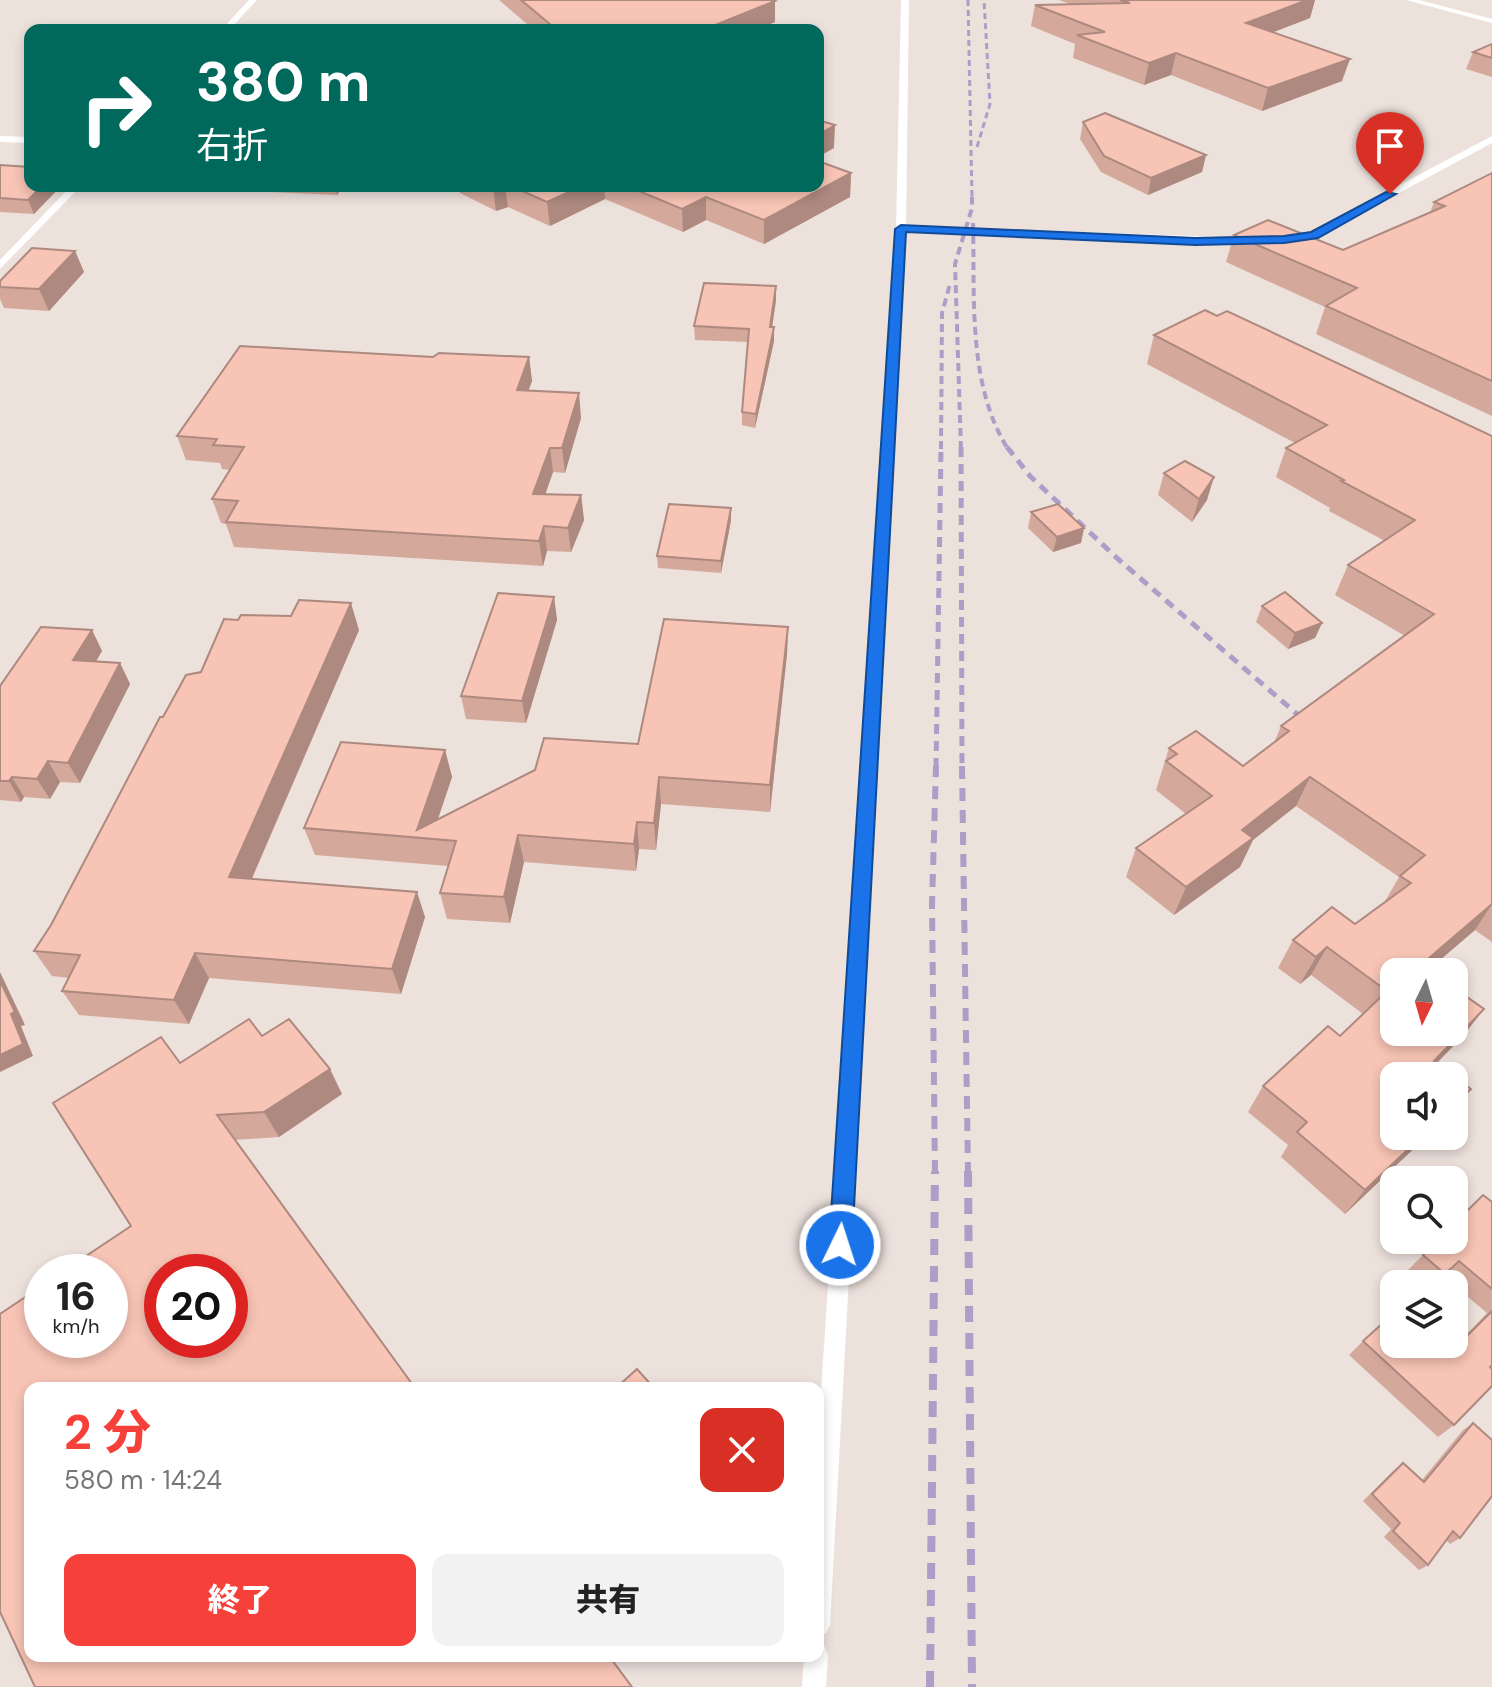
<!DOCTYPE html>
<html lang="ja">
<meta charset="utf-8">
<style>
body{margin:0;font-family:"DM Sans","Noto Sans JP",sans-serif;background:#f2f2f2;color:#222;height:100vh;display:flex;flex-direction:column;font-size:30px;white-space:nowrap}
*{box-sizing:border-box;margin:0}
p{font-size:26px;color:#767676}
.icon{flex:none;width:44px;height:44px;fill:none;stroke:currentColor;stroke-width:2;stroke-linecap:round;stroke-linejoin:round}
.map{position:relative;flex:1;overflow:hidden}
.details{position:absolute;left:24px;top:1382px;width:800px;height:280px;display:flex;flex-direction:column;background:#fff;border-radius:16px;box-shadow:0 4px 12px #0003}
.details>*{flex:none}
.banner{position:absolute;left:24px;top:24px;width:800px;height:168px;border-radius:16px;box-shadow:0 4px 12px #0003;background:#00695c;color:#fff;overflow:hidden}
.needle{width:52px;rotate:185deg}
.tools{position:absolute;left:1380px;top:958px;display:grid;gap:16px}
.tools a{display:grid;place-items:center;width:88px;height:88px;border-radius:16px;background:#fff;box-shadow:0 4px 12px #0003;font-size:40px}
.speed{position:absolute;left:24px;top:1254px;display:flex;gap:16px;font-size:40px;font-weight:700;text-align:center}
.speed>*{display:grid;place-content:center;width:104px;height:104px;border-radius:50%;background:#fff;box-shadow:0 4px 12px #0003;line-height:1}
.speed small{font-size:20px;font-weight:400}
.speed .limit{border:12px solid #d22;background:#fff;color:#111}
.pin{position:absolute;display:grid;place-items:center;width:68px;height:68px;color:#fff;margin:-82px -34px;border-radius:50% 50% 50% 0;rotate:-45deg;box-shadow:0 0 8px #0007}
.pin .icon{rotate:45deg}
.me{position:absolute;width:88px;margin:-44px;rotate:4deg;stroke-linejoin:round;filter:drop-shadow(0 0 6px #0008)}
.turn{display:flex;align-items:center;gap:28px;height:168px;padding:0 40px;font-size:36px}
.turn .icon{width:104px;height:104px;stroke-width:2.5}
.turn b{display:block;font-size:56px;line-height:68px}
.round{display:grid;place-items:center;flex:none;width:84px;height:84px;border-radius:16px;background:#f2f2f2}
.overview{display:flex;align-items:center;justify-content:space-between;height:136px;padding:0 40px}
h1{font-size:48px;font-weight:800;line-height:60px;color:#f54139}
.action{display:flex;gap:16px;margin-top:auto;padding:16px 40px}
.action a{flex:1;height:92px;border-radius:16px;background:#f54139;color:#fff;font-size:32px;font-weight:800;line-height:92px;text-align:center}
.action a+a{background:#f2f2f2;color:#222}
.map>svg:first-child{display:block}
</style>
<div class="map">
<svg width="1492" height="1687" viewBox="0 0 1492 1687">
<rect width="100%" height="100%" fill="#feede1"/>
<path fill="#ede1dc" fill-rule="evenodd" d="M0,0H1492V1687H0ZM30,30H818V186H30ZM1394,972H1454V1032H1394ZM1394,1076H1454V1136H1394ZM1394,1180H1454V1240H1394ZM42,1272H110V1340H42ZM162,1272H230V1340H162ZM1394,1284H1454V1344H1394ZM30,1388H818V1656H30Z"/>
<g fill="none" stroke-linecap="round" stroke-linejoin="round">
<g fill="#fff" fill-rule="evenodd">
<polygon points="249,0 257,0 229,30 221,30"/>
<polygon points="901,0 909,0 906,226 1251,238 1256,241 1251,244 906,232 830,1625 826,1633 818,1637 818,1439 896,229"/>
<polygon points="1406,0 1419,0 1492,19 1492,23"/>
<polygon points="0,136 30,137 30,143 0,142"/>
<polygon points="1492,136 1492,143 1317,237 1286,242 1281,239 1311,232"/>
<polygon points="71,186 81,186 0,269 0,260"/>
<polygon points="818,1645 825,1647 828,1656 826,1687 802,1687 804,1656 818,1656"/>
</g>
<g stroke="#ad9ec8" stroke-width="3" stroke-dasharray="6 4" stroke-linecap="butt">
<polyline points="968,0 972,198"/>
<polyline points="977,147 990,104 984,0"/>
</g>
<g stroke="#ad9ec8" stroke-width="4" stroke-dasharray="8 5" stroke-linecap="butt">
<path d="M973,223C975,296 967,384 1008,449"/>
<polyline points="941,449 942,313 950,284"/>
<polyline points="961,449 955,264 972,208 972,196"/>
</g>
<g stroke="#ad9ec8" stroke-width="5" stroke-dasharray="10 7" stroke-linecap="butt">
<polyline points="961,447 962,768"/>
<polyline points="1007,447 1030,476 1118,559 1297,714"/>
<polyline points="936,768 941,447"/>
</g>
<g stroke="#ad9ec8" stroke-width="6" stroke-dasharray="13 9" stroke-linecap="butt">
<polyline points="962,766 968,1173"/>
<polyline points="935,1173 932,905 936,766"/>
</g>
<g stroke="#ad9ec8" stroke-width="8" stroke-dasharray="16 11" stroke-linecap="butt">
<polyline points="968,1171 972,1687"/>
<polyline points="930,1687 935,1171"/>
</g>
</g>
<g fill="#d4a99c">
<polygon points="499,0 771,0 775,1 775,22 756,30 534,30"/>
<polygon points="1059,0 1315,0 1310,18 1273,32 1342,81 1262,111 1171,75 1144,85 1073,58 1075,44 1031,26 1035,5 1070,4"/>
<polygon points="1492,44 1492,77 1466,69 1473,52"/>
<polygon points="1083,122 1206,155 1202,172 1148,195 1101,172 1080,139"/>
<polygon points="0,165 30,186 61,186 34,214 0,212"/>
<polygon points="851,173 850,197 764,244 706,220 683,232 605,199 550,226 508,207 496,211 460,193 458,186 818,186"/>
<polygon points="1492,173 1492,416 1316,334 1325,307 1226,262 1234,235 1343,250 1430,213 1434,202"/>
<polygon points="245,186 343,186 337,195 247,191"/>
<polygon points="75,251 84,272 49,311 4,308 0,299 0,281"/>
<polygon points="776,300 772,327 774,327 774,341 755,428 742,425 742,412 748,342 695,340 694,326"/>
<polygon points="1217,316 1492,436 1492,942 1475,930 1428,970 1463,1036 1437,1063 1427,1136 1345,1214 1281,1157 1288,1145 1248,1112 1263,1086 1340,1036 1363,1014 1311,975 1300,984 1278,968 1293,940 1355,924 1384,903 1399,877 1296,806 1253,840 1240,867 1174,915 1126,877 1136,848 1186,814 1156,790 1169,748 1243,766 1274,743 1281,726 1405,636 1335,595 1348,565 1385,541 1329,511 1330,508 1276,477 1286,448 1295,443 1147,364 1154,335"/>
<polygon points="433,357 529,357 532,381 528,391 581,418 565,473 553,472 545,494 581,495 584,520 571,552 547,551 543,566 234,547 226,524 221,523 212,499 230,470 222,469 220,463 186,460 177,436"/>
<polygon points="1164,473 1207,500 1192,522 1158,495"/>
<polygon points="1031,512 1084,528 1081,543 1053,552 1028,528"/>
<polygon points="731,520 721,573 658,568 657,556"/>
<polygon points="554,597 557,620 526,723 466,719 461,696"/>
<polygon points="1262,606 1322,623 1315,638 1288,649 1256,622"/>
<polygon points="788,627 787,654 770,812 661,804 656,850 639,849 636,871 524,862 510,923 447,919 440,893 448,866 315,855 304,828 445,750 452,777 438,819 638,744"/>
<polygon points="92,630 102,651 96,662 120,663 130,684 80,783 60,782 50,799 24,797 21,802 0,800 0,686"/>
<polygon points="359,630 252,879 425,917 401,994 209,978 189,1024 79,1015 62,991 69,978 52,976 34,951 51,925 163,717 201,672"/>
<polygon points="262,1036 342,1094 279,1137 235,1140 131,1226 180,1063"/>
<polygon points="1492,1202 1492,1365 1454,1425 1438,1437 1349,1355 1363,1341 1394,1344 1461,1340 1487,1313 1443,1276 1435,1284 1424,1284 1408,1270 1438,1240"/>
<polygon points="1473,1423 1460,1538 1450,1544 1446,1540 1428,1565 1419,1570 1384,1537 1391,1529 1363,1501 1394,1470 1403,1463 1422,1480 1463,1430"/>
</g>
<g fill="#ad897f">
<polygon points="1307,0 1315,0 1310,18 1240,45 1246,23"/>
<polygon points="775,1 775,22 756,30 708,30 708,28"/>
<polygon points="1176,53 1171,75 1144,85 1149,63"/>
<polygon points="1350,59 1342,81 1262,111 1268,88"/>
<polygon points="835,125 834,148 818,157 818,135"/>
<polygon points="1206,155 1202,172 1148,195 1151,178"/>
<polygon points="851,173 850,197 764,244 764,220"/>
<polygon points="42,186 61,186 34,214 28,200"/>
<polygon points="335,186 343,186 337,195"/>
<polygon points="498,186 505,186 508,207 496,211 493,188"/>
<polygon points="582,186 604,186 605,199 550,226 547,202"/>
<polygon points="706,197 706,220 683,232 682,209"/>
<polygon points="75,251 84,272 49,311 39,289"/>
<polygon points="776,286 776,300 770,341 770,327"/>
<polygon points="774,327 774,341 755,428 756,414"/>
<polygon points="529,357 532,381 520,414 517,390"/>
<polygon points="579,393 581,418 565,473 562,448"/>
<polygon points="550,448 553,472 537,518 533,494"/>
<polygon points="1214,477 1207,500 1192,522 1199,499"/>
<polygon points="581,495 584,520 571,552 568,528"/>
<polygon points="731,508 731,520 721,573 721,561"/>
<polygon points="544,526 547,551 543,566 539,541"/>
<polygon points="1084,528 1081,543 1053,552 1057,537"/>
<polygon points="554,597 557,620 526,723 522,701"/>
<polygon points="351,603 359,630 241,903 229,877"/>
<polygon points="1322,623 1315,638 1288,649 1295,633"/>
<polygon points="788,627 787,654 770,812 770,785"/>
<polygon points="92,630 102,651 84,681 73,660"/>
<polygon points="120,663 130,684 80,783 68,763"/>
<polygon points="445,750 452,777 431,839 417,830"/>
<polygon points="48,761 60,782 50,799 37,779"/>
<polygon points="12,777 24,797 21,802 9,781"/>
<polygon points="659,777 661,804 656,850 654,823"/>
<polygon points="1310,777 1296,806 1253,840 1240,867 1174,915 1186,887 1242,830"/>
<polygon points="637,822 639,849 636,871 634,844"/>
<polygon points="518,835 524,862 510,923 504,897"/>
<polygon points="417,892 425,917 401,994 392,969"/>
<polygon points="1492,904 1475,930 1426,972 1421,965"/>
<polygon points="1327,947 1311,975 1300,984 1316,957"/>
<polygon points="195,953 209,978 189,1024 174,1000"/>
<polygon points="0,972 25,1025 21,1026 33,1056 0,1072 0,1055 11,1014 0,981"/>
<polygon points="1484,1009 1463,1036 1424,1076 1434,1061"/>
<polygon points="330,1069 342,1094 279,1137 264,1112"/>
<polygon points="1471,1089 1454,1109 1454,1105"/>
<polygon points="1422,1136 1427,1136 1345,1214 1365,1190"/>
</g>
<g fill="#f7c4b5" stroke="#ad897f" stroke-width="2" fill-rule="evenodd">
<polygon points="521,0 771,0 775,1 708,28 714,30 557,30"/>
<polygon points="1120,0 1307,0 1246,23 1350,59 1268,88 1176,53 1149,63 1077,35 1105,32 1035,5 1130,3"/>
<polygon points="1492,44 1492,58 1473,52"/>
<polygon points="1105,113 1206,155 1151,178 1104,156 1083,122"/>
<polygon points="818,120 835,125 818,135"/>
<polygon points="818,161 851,173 764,220 706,197 682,209 627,186 818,186"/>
<polygon points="0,165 30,167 30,186 42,186 28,200 0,198"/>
<polygon points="1492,173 1492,381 1326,306 1357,288 1234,235 1268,220 1343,250 1445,206 1434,202"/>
<polygon points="511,186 582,186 547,202"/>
<polygon points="32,248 75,251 39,289 0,287 0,281"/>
<polygon points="704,283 776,286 770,327 774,327 756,414 742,412 749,329 694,326"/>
<polygon points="1205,310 1217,316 1227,311 1492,436 1492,904 1421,965 1431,972 1394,972 1394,1032 1454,1032 1454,988 1484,1009 1434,1061 1453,1076 1394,1076 1394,1136 1422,1136 1365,1190 1297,1132 1307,1122 1263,1086 1328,1026 1340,1036 1387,991 1327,947 1316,957 1293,940 1332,907 1355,924 1411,883 1400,876 1425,855 1310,777 1242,830 1253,838 1186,887 1136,848 1212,796 1166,761 1177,754 1169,748 1196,731 1243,766 1289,731 1281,726 1434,614 1348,565 1415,520 1341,481 1344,480 1286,448 1327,425 1154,335"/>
<polygon points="240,346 433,357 439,353 529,357 517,390 579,393 562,448 550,448 533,494 581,495 568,528 544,526 539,541 226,522 238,501 212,499 244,447 213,445 217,439 177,436"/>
<polygon points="1185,461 1214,477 1199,499 1164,473"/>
<polygon points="669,504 731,508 721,561 657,556"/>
<polygon points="1058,504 1084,528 1057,537 1031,512"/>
<polygon points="1285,592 1322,623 1295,633 1262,606"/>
<polygon points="498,593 554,597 522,701 461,696"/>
<polygon points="299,600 351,603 229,877 417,892 392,969 195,953 174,1000 62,991 80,955 34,951 51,925 160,717 163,717 186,675 201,672 224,619 238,620 241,615 291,616"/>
<polygon points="664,619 788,627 770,785 659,777 654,823 637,822 634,844 518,835 504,897 440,893 456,841 304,828 341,742 445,750 417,830 535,770 544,738 638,744"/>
<polygon points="41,627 92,630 73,660 120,663 68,763 48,761 37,779 12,777 9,781 0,781 0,686"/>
<polygon points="0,981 15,1012 11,1014 23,1044 0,1055"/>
<path d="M249,1019L262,1036L289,1019L330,1069L264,1112L217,1115L415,1388H30V1656H609L632,1687H35L0,1612V1314L42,1286V1340H110V1272H62L131,1226L53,1103L161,1037L180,1063ZM162,1272H230V1340H162Z"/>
<polygon points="1454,1076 1471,1089 1454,1105"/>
<polygon points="1483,1195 1492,1202 1492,1289 1459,1261 1445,1274 1423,1255 1438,1240 1454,1240 1454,1224"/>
<polygon points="1492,1311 1492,1365 1490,1367 1492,1369 1492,1386 1454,1425 1363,1341 1394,1313 1394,1344 1454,1344 1454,1334 1462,1341"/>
<polygon points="637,1369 654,1388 616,1388"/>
<polygon points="1473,1423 1492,1440 1492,1496 1460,1538 1453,1531 1428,1565 1393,1531 1400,1523 1372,1494 1403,1463 1424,1482"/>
</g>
<polygon fill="#1a73e8" stroke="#114b97" stroke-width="2" points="1386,192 1396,194 1318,238 1284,243 1195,245 906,232 852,1245 848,1253 840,1256 832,1253 829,1245 895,229 901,225 1195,238 1284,236 1311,232"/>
</svg>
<div class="tools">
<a><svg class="needle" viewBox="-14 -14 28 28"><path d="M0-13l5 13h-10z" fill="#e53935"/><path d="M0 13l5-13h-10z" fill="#767676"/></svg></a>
<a><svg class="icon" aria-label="sound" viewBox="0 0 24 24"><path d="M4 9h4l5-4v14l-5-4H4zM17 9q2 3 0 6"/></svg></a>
<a><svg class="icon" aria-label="search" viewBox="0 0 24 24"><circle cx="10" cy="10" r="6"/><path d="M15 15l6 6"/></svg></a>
<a><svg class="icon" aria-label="layers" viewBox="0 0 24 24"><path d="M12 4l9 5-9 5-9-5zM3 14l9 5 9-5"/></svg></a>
</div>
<div class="speed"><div>16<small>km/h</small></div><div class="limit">20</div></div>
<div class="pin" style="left:1390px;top:194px;background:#d93025"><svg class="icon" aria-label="arrive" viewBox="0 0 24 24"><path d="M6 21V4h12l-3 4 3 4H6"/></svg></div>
<svg class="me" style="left:840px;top:1245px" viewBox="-20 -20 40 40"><circle r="17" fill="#1a73e8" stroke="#fff" stroke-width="3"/><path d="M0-11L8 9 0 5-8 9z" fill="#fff"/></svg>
<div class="banner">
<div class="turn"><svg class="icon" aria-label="right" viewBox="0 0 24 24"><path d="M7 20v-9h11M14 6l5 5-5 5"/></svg><div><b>380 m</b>右折</div></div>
</div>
<section class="details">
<div class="overview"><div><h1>2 分</h1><p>580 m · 14:24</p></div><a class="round" style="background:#d93025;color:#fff"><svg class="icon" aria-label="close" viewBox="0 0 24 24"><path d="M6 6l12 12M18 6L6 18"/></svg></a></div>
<div class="action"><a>終了</a><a>共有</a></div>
</section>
</div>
